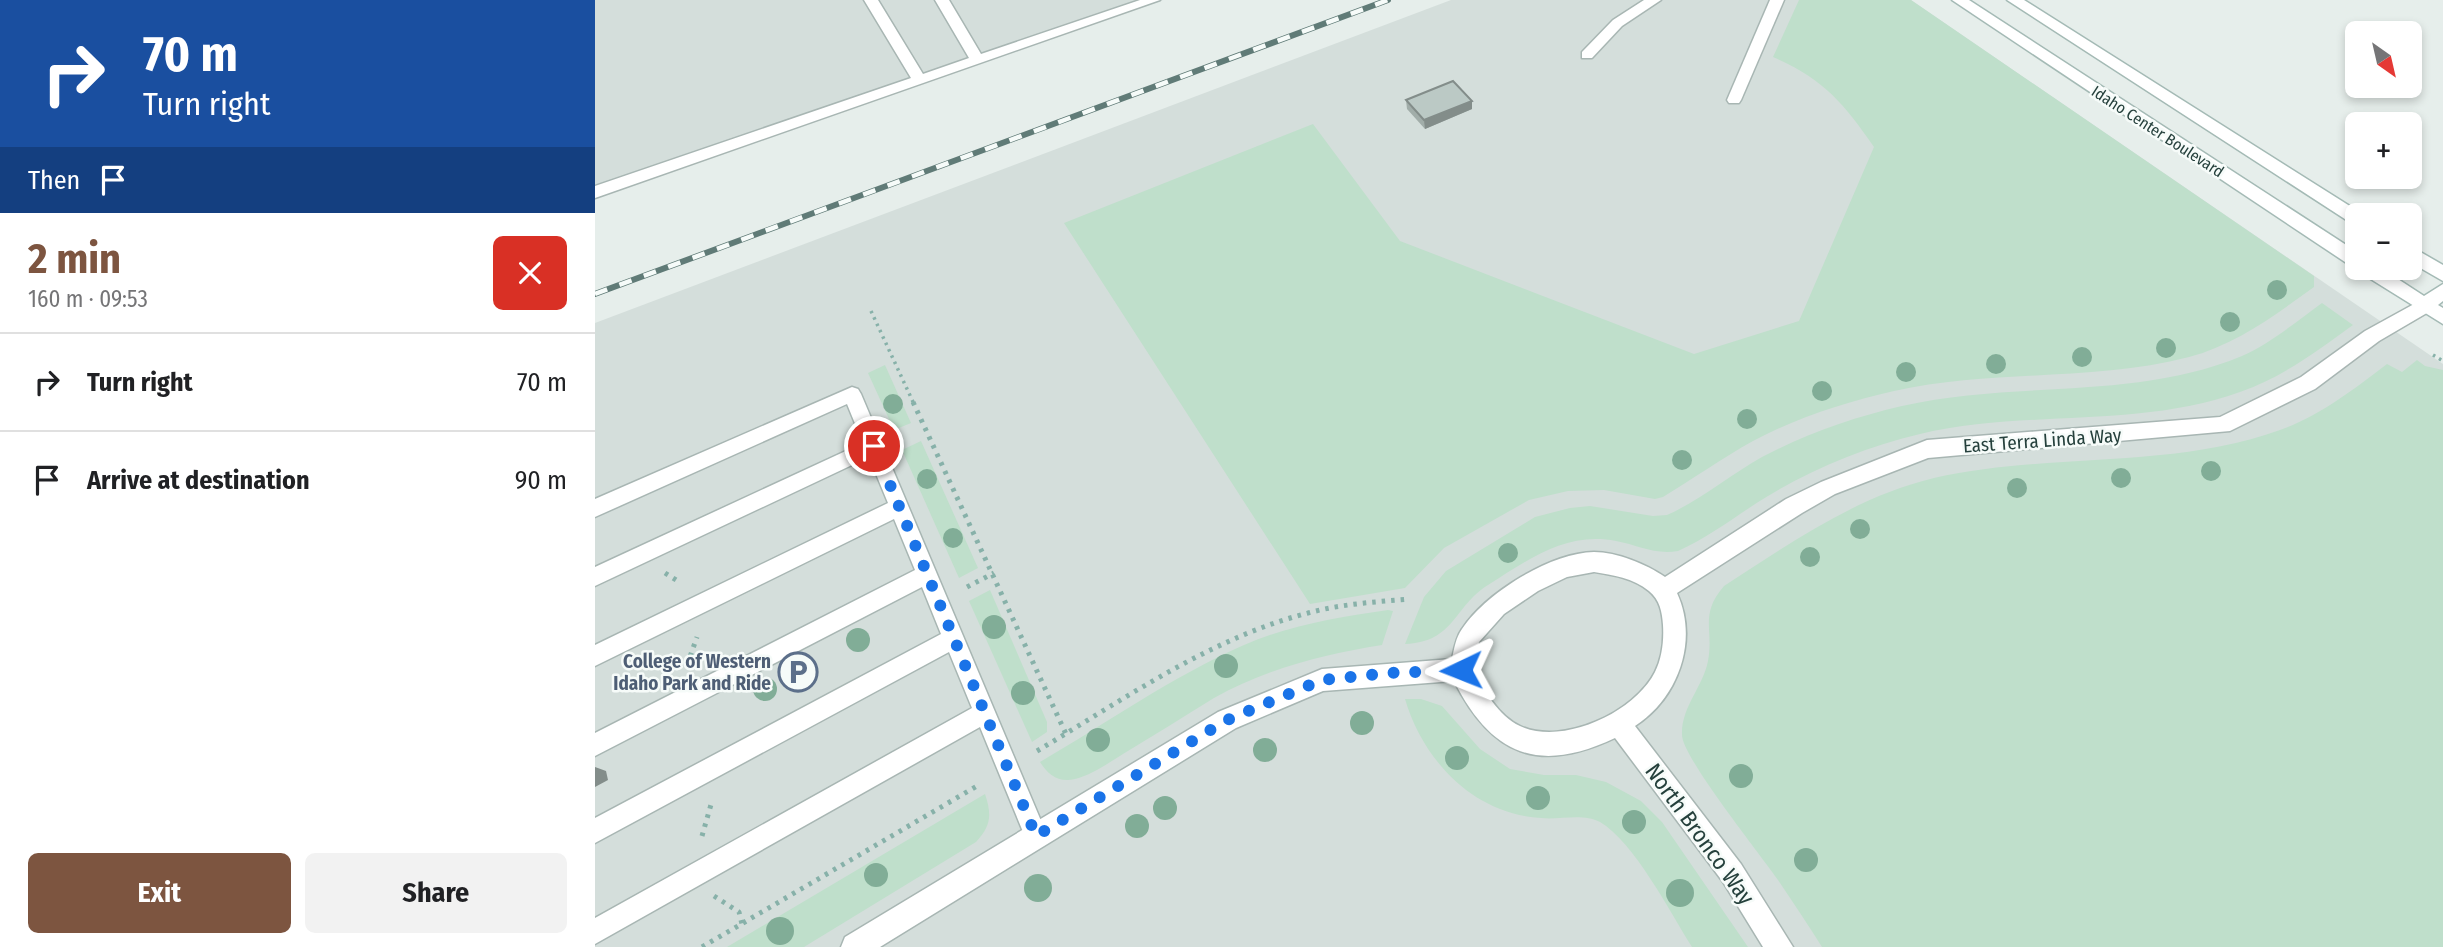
<!DOCTYPE html>
<meta charset="utf-8">
<style>
body{margin:0;font-family:"Fira Sans Condensed",sans-serif;background:#f2f2f2;color:#202124;height:100vh;display:flex;flex-direction:column;font-size:26px;white-space:nowrap}
*{box-sizing:border-box;margin:0}
p{font-size:23px;color:#757577}
.icon{flex:none;width:38px;height:38px;fill:none;stroke:currentColor;stroke-width:2;stroke-linecap:round;stroke-linejoin:round}
.map{position:relative;flex:1;overflow:hidden}
.drawer{display:flex;flex-direction:column;background:#fff;width:595px}
.drawer>*{flex:none}
.hud{background:#1a4fa0;color:#fff;overflow:hidden}
.needle{width:46px;rotate:146deg}
.controls{position:absolute;left:1750px;top:21px;display:grid;gap:14px}
.controls a{display:grid;place-items:center;width:77px;height:77px;border-radius:10px;background:#fff;box-shadow:0 4px 10px #0003;font-size:35px}
.pin{position:absolute;display:grid;place-items:center;width:60px;height:60px;color:#fff;margin:-30px;border:4px solid #fff;border-radius:50%;box-shadow:0 2px 7px #0007}
.me{position:absolute;width:77px;margin:-38px;rotate:268deg;stroke-linejoin:round;filter:drop-shadow(0 0 5px #0008)}
.turn{display:flex;align-items:center;gap:24px;height:147px;padding:0 28px;font-size:32px}
.turn .icon{width:91px;height:91px;stroke-width:2.5}
.turn b{display:block;font-size:49px;line-height:60px}
.then{display:flex;align-items:center;height:66px;padding:0 28px;background:#0003;gap:14px;font-size:26px}
.round{display:grid;place-items:center;flex:none;width:74px;height:74px;border-radius:10px;background:#f2f2f2}
.head{display:flex;align-items:center;justify-content:space-between;height:119px;padding:0 28px}
h1{font-size:42px;font-weight:700;line-height:52px;color:#7d5540}
.primary-button{display:flex;gap:14px;margin-top:auto;padding:14px 28px}
.primary-button a{flex:1;height:80px;border-radius:10px;background:#7d5540;color:#fff;font-size:28px;font-weight:700;line-height:80px;text-align:center}
.primary-button a+a{background:#f2f2f2;color:#202124}
ul{padding:0;list-style:none}
li{display:flex;align-items:center;gap:21px;height:98px;padding:0 28px;border-top:2px solid #e0e0e0}
li div{flex:1}
li b{display:block;font-size:26px}
li em{font-style:normal}
main{display:flex;flex:1;min-height:0}
.map>svg:first-child{display:block}
</style>
<main>
<section class="drawer">
<div class="hud">
<div class="turn"><svg class="icon" aria-label="right" viewBox="0 0 24 24"><path d="M7 20v-9h11M14 6l5 5-5 5"/></svg><div><b>70 m</b>Turn right</div></div>
<div class="then">Then<svg class="icon" aria-label="arrive" viewBox="0 0 24 24"><path d="M6 21V4h12l-3 4 3 4H6"/></svg></div>
</div>
<div class="head"><div><h1>2 min</h1><p>160 m · 09:53</p></div><a class="round" style="background:#d93025;color:#fff"><svg class="icon" aria-label="close" viewBox="0 0 24 24"><path d="M6 6l12 12M18 6L6 18"/></svg></a></div>
<ul>
<li><svg class="icon" aria-label="right" viewBox="0 0 24 24"><path d="M7 20v-9h11M14 6l5 5-5 5"/></svg><div><b>Turn right</b></div><em>70 m</em></li>
<li><svg class="icon" aria-label="arrive" viewBox="0 0 24 24"><path d="M6 21V4h12l-3 4 3 4H6"/></svg><div><b>Arrive at destination</b></div><em>90 m</em></li>
</ul>
<div class="primary-button"><a>Exit</a><a>Share</a></div>
</section>
<div class="map">
<svg width="1848" height="947" viewBox="0 0 1848 947">
<rect width="100%" height="100%" fill="#e6eeeb"/>
<g fill="#d4dedb">
<polygon points="0,0 568,0 0,195"/>
<polygon points="856,0 1316,0 1848,364 1848,947 0,947 0,323"/>
</g>
<g fill="#bfdfcb">
<path d="M1204,0H1316L1719,276V287C1680,315 1642,344 1594,357C1498,382 1396,369 1299,391C1251,402 1201,418 1158,441C1127,458 1098,479 1068,497L1060,499L1009,490L973,491L934,500L849,548L810,588L715,604L469,223L718,124L805,241L1099,354L1204,321L1279,147C1248,102 1228,79 1178,57Z"/>
<path d="M1727,303L1758,325C1722,351 1688,377 1645,392C1542,429 1430,409 1325,434C1271,447 1221,467 1173,496C1143,514 1115,537 1083,551C1059,555 1043,545 1021,541C971,531 933,560 893,585C858,607 860,642 810,644L829,597L851,571L940,517L975,508L995,506L1058,516L1072,515C1106,500 1135,475 1167,457C1211,434 1259,417 1307,406C1419,380 1539,401 1647,356C1676,343 1702,321 1727,303Z"/>
<path d="M1822,360L1830,366L1848,370V947H1227C1213,925 1198,902 1183,880C1166,855 1087,757 1087,735C1086,707 1108,687 1113,661C1119,629 1104,615 1129,586C1196,543 1260,497 1339,478C1453,452 1574,470 1685,430C1725,416 1759,389 1792,364L1807,372Z"/>
<polygon points="290,365 316,423 299,430 273,373"/>
<polygon points="326,441 383,568 364,578 307,450"/>
<polygon points="395,590 452,722 452,732 437,742 374,601"/>
<path d="M793,610L798,611L787,645C730,654 670,669 619,698C588,717 558,736 528,754C513,763 497,775 480,779C464,783 453,775 445,762C512,723 578,676 649,645C695,625 744,617 793,610Z"/>
<path d="M810,699H826L847,706L885,749L915,769L949,775H981L1011,782L1046,801L1067,822L1153,947H1097C1075,912 1039,842 1005,822C988,813 965,820 946,818C878,814 828,760 810,699Z"/>
<path d="M390,794C397,815 396,826 381,842L209,947H132Z"/>
</g>
<g fill="none" stroke-linecap="round" stroke-linejoin="round">
<g stroke="#a8b6b3" stroke-width="3">
<g id="lane">
<polygon points="269,0 283,0 328,74 374,58 340,0 354,0 386,54 545,0 565,0 0,198 0,186 316,78"/>
<polygon points="1049,0 1066,0 1027,26 997,58 987,58 987,52 1018,20"/>
<polygon points="1175,0 1189,0 1146,100 1144,103 1134,103 1132,100"/>
<polygon points="257,387 263,389 266,394 449,828 453,836 449,844 441,848 433,844 385,727 0,944 0,918 377,708 354,652 0,843 0,818 346,634 327,587 0,756 0,733 320,570 299,519 0,666 0,645 293,503 274,457 0,586 0,567 268,443 252,404 0,517 0,499"/>
</g>
</g>
<g stroke="#a8b6b3" stroke-width="3">
<path id="street" d="M1830,298L1837,300L1839,305L1837,310L1784,341L1720,389L1635,431L1333,458L1240,494L1207,513L1082,593C1104,641 1083,698 1040,726L1146,864L1198,947H1168L1128,882L1020,738C944,774 897,756 859,681L728,691L641,728L285,947H246L250,937L623,712L727,669L857,659C859,649 861,637 867,629C891,593 955,553 999,552C1022,552 1051,564 1070,577L1191,499L1226,482L1332,440L1625,417L1706,377L1770,331ZM999,572C1018,575 1038,578 1054,591C1065,600 1067,612 1068,625C1069,641 1067,658 1060,672C1040,712 968,746 925,726C903,716 889,690 878,669L884,642L909,614L943,591L972,577Z"/>
</g>
<g stroke="#a4bab5" stroke-width="3">
<g id="secondary">
<polygon points="1357,0 1374,0 1762,252 1762,268 1756,266"/>
<polygon points="1412,0 1429,0 1769,215 1762,215 1762,225 1756,223"/>
<polygon points="1815,246 1848,265 1848,281 1815,262"/>
<polygon points="1763,268 1786,268 1829,296 1848,284 1848,301 1843,305 1848,308 1848,324 1766,273"/>
</g>
</g>
<g stroke="#87b1a9" stroke-width="3.5" stroke-dasharray="2.5 4.5" stroke-linecap="butt">
<polyline points="276,311 319,404"/>
<polyline points="1838,355 1848,361"/>
</g>
<g stroke="#87b1a9" stroke-width="5" stroke-dasharray="3.5 6" stroke-linecap="butt">
<polyline points="318,402 471,734"/>
<polyline points="70,573 86,583"/>
<polyline points="372,587 399,573"/>
<polyline points="92,665 102,637"/>
<path d="M442,751C528,700 615,638 713,613C746,604 780,602 814,599"/>
<polyline points="107,836 117,801"/>
<polyline points="119,896 144,912 147,924"/>
<polyline points="107,947 382,786"/>
</g>
<use href="#lane" fill="#fff" fill-rule="evenodd"/>
<use href="#street" fill="#fff" fill-rule="evenodd"/>
<use href="#secondary" fill="#fff" fill-rule="evenodd"/>
<g stroke="#607b77" stroke-width="6">
<polyline id="rail" points="0,294 793,0"/>
</g>
<use href="#rail" stroke="#f6fbf9" stroke-width="4.5" stroke-dasharray="13" stroke-linecap="butt"/>
</g>
<g fill="#81ad97">
<circle cx="1682" cy="290" r="10"/>
<circle cx="1635" cy="322" r="10"/>
<circle cx="1571" cy="348" r="10"/>
<circle cx="1487" cy="357" r="10"/>
<circle cx="1401" cy="364" r="10"/>
<circle cx="1311" cy="372" r="10"/>
<circle cx="1227" cy="391" r="10"/>
<circle cx="298" cy="404" r="10"/>
<circle cx="1152" cy="419" r="10"/>
<circle cx="1087" cy="460" r="10"/>
<circle cx="1616" cy="471" r="10"/>
<circle cx="1526" cy="478" r="10"/>
<circle cx="332" cy="479" r="10"/>
<circle cx="1422" cy="488" r="10"/>
<circle cx="1265" cy="529" r="10"/>
<circle cx="358" cy="538" r="10"/>
<circle cx="913" cy="553" r="10"/>
<circle cx="1215" cy="557" r="10"/>
<circle cx="399" cy="627" r="12"/>
<circle cx="263" cy="640" r="12"/>
<circle cx="631" cy="666" r="12"/>
<circle cx="170" cy="689" r="12"/>
<circle cx="428" cy="693" r="12"/>
<circle cx="767" cy="723" r="12"/>
<circle cx="503" cy="740" r="12"/>
<circle cx="670" cy="750" r="12"/>
<circle cx="862" cy="758" r="12"/>
<circle cx="1146" cy="776" r="12"/>
<circle cx="943" cy="798" r="12"/>
<circle cx="570" cy="808" r="12"/>
<circle cx="1039" cy="822" r="12"/>
<circle cx="542" cy="826" r="12"/>
<circle cx="1211" cy="860" r="12"/>
<circle cx="281" cy="875" r="12"/>
<circle cx="443" cy="888" r="14"/>
<circle cx="1085" cy="893" r="14"/>
<circle cx="185" cy="931" r="14"/>
</g>
<polygon fill="#a1ada9" points="811,100 877,101 877,109 830,129 812,109"/>
<g fill="#838d8a">
<polygon points="877,101 877,109 830,129 829,120"/>
<polygon points="0,767 11,771 13,780 0,787"/>
</g>
<polygon fill="#bbc9c5" stroke="#838d8a" stroke-width="2" points="858,81 877,101 829,120 811,100"/>
<g fill="none" stroke-linecap="round" stroke-linejoin="round">
<polyline stroke="#1a73e8" stroke-width="12" stroke-dasharray="0 21.6" points="279,446 441,836 632,720 727,680 795,673 866,670"/>
</g>
<defs>
<g id="parking-ring" transform="scale(2.0125)"><circle r="9.5" fill="#f6fbf9" stroke="#5c6f8a" stroke-width="1.5"/><path d="M-3.5-5.5H1a3.5 3.5 0 0 1 0 7H-1V5.5H-3.5ZM-1-3.4V-.6H.8a1.4 1.4 0 0 0 0-2.8Z" fill="#5c6f8a"/></g>
</defs>
<g fill-rule="evenodd">
<use href="#parking-ring" x="203" y="672"/>
</g>
<g text-anchor="middle" stroke-width="5" stroke-linejoin="round" paint-order="stroke">
<g font-size="16" fill="#25403c" stroke="#f6fbf9">
<text transform="translate(1563 131) rotate(33)" y="6">Idaho Center Boulevard</text>
</g>
<g font-size="19" fill="#25403c" stroke="#f6fbf9">
<text transform="translate(1447 440) rotate(-4)" y="7">East Terra Linda Way</text>
</g>
<g font-size="19" font-weight="bold" fill="#4e5e75" stroke="#f6fbf9" text-anchor="end">
<text x="176" y="668">College of Western<tspan x="176" dy="22">Idaho Park and Ride</tspan></text>
</g>
<g font-size="23" fill="#25403c" stroke="#f6fbf9">
<text transform="translate(1105 834) rotate(54)" y="8">North Bronco Way</text>
</g>
</g>
</svg>
<div class="controls">
<a><svg class="needle" viewBox="-14 -14 28 28"><path d="M0-13l5 13h-10z" fill="#e53935"/><path d="M0 13l5-13h-10z" fill="#757577"/></svg></a>
<a>+</a>
<a>−</a>
</div>
<div class="pin" style="left:279px;top:446px;background:#d93025"><svg class="icon" aria-label="arrive" viewBox="0 0 24 24"><path d="M6 21V4h12l-3 4 3 4H6"/></svg></div>
<svg class="me" style="left:866px;top:670px" viewBox="-20 -20 40 40"><path d="M0-17L14 15 0 8-14 15z" fill="#1a73e8" stroke="#fff" stroke-width="4"/></svg>
</div>
</main>
